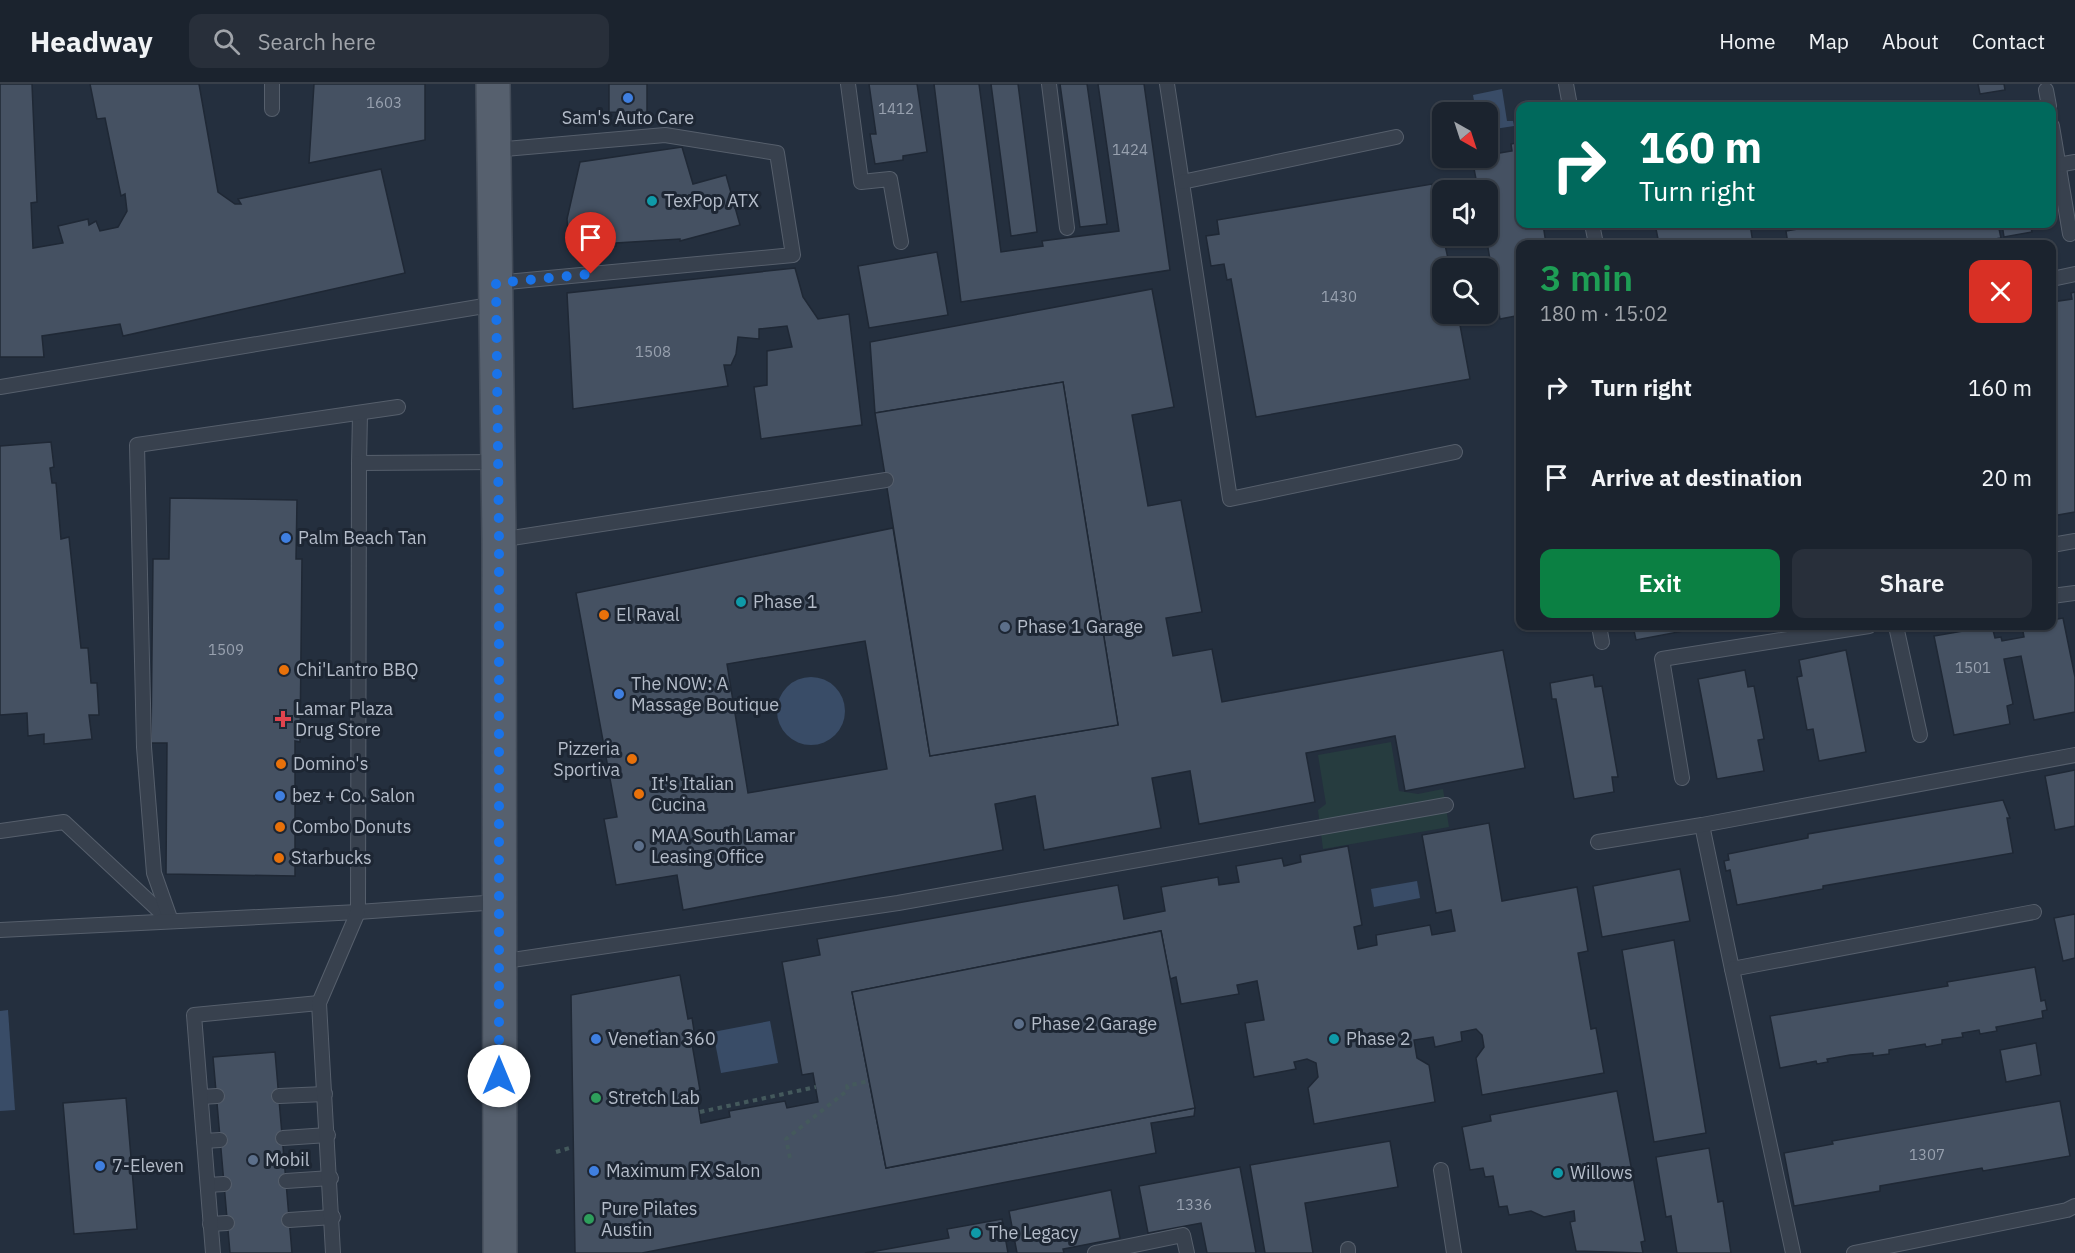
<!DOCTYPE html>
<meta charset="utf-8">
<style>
body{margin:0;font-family:"IBM Plex Sans",sans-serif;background:#282f3a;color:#f1f3f6;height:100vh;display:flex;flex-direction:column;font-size:22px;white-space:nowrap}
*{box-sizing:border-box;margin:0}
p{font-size:20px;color:#a0a4aa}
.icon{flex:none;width:33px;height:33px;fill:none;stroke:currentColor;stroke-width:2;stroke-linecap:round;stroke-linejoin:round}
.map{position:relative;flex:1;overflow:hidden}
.panel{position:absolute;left:1516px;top:156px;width:540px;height:390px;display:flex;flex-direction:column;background:#1b232e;border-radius:12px;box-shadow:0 2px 4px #0004,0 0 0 2px #39404a}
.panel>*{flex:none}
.top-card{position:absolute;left:1516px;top:18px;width:540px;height:126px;border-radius:12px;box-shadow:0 2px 4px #0004,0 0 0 2px #39404a;background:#00695c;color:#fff;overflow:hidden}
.needle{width:39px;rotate:141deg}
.fabs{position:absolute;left:1432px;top:18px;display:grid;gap:12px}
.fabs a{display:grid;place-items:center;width:66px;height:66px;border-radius:12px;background:#1b232e;box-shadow:0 2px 4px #0004,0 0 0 2px #39404a;font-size:30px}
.pin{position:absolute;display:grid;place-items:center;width:51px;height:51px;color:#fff;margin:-62px -26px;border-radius:50% 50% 50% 0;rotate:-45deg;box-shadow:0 0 6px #0007}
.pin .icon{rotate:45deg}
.me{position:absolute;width:66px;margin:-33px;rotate:0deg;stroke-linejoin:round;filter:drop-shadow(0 0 4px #0008)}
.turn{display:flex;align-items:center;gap:21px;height:126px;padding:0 24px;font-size:27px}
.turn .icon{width:78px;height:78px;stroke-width:2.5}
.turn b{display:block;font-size:42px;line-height:51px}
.round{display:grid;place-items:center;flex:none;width:63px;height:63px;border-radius:12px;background:#282f3a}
.headline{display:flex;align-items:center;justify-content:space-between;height:102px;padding:0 24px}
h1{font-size:36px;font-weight:600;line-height:45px;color:#1e9e55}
.cta{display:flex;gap:12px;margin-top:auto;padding:12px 24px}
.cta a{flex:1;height:69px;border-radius:12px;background:#0b8043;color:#fff;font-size:24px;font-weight:600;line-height:69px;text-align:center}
.cta a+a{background:#282f3a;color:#f1f3f6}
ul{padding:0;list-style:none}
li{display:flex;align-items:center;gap:18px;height:90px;padding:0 24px}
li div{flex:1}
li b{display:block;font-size:22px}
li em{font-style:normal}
header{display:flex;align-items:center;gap:36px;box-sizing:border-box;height:84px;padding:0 30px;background:#1b232e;border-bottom:2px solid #39404a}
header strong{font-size:28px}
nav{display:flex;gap:33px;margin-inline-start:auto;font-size:21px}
.search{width:420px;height:54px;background:#282f3a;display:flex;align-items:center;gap:15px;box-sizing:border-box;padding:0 21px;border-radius:12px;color:#a0a4aa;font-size:22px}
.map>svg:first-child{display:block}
</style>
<header>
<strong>Headway</strong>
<div class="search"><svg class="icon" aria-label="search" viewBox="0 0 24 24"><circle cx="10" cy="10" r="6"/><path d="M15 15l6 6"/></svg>Search here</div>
<nav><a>Home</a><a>Map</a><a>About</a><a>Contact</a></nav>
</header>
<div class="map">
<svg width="2075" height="1169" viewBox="0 0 2075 1169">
<rect width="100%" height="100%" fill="#242f3e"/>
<polygon fill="#263c3f" points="1391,658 1399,707 1418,710 1443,705 1449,743 1323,765 1318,726 1326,720 1318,671"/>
<g fill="#394c67">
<polygon points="1502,5 1507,37 1513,37 1514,42 1488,46 1488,28 1476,28 1473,11"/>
<circle cx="811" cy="627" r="34"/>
<polygon points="1417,797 1420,814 1374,823 1371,805"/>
<polygon points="8,926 15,1026 0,1027 0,927"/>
<polygon points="770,937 778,979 721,989 713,948"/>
</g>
<g fill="#455162" stroke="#1f2835" stroke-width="1.5" fill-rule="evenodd">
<polygon points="0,0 32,0 37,118 31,119 33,164 63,159 58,142 88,135 89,141 96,137 100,147 118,143 127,127 125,110 121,112 105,34 97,35 90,0 199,0 218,108 235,120 241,120 238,115 381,85 405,189 123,252 120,240 42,252 44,273 0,273"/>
<polygon points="314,0 425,0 425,56 309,79"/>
<polygon points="609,0 647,0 647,29 609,28"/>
<polygon points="869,0 917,0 927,68 903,72 903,76 875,80 870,50 876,50"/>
<polygon points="934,0 979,0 1001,168 1043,162 1042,157 1119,147 1098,0 1144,0 1170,186 961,218"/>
<polygon points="991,0 1018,0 1037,148 1011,152"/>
<polygon points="1060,0 1087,0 1107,140 1080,143"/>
<polygon points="1978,0 2004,0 2005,6 1980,10"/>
<polygon points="1521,58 1521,140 1543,140 1546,160 1521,160 1521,231 1500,235 1486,152 1488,106 1478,106 1472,74 1488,74 1488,71 1512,67 1511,60"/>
<polygon points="682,63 693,100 726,91 740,141 680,157 680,155 616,159 616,162 569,163 567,135 580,78"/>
<polygon points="1432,100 1450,184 1443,184 1443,230 1458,230 1470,295 1256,333 1231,195 1227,196 1224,180 1211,182 1206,152 1219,150 1217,136"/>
<polygon points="1655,140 1750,140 1753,159 1762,157 1763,160 1659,160"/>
<polygon points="1827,140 1998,140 2001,154 1966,160 1788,160 1786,147"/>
<polygon points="2002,140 2030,140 2032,148 2004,153"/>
<polygon points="937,168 948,231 869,244 858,182"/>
<polygon points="795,184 803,213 818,235 849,230 862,341 761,355 754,303 767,301 767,267 792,263 787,242 759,245 759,255 738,253 736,270 731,281 724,281 728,302 573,325 567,209"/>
<path d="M1152,205L1174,323L1132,331L1148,422L1181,416L1202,528L1166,534L1173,572L1212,565L1222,618L1503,566L1525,684L1405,707L1395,652L1306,669L1315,718L1199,740L1190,687L1152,694L1161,744L1044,766L1035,712L995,720L1003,766L683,826L677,791L616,801L604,735L617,733L576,509L893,444L930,672L1118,641L1063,298L875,329L870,258ZM865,557L887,685L748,709L727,580Z"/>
<polygon points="2075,208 2075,428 2052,432 2052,218 2072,215 2071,209"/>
<polygon points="1063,298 1118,641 930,672 875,329"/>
<polygon points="51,358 54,383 50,384 52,399 56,399 61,455 69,453 81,564 88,564 91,599 97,599 99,631 89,631 92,655 44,660 44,650 28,652 27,629 0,631 0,362"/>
<polygon points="170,414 297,416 296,475 302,475 300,658 295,657 295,792 166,790 167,659 151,659 153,475 169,475"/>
<polygon points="2063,534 2075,593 2075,628 2034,636 2021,572 2004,575 2013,620 2007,622 2010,640 1954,651 1934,552 1992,542 1995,554 2001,553 2002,557 2024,553 2022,542 2052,542 2052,536"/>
<polygon points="1633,542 1689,542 1689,546 1636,556"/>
<polygon points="1846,566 1866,668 1819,677 1813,645 1807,646 1797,593 1802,592 1799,576"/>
<polygon points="1745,586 1748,603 1754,602 1764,655 1758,656 1764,687 1717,695 1698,595"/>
<polygon points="1593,591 1595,603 1602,602 1618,693 1612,693 1614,708 1574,715 1556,615 1552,615 1550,599"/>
<polygon points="2075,686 2075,742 2055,746 2045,692"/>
<polygon points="2003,716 2010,734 2007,734 2013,769 1823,802 1823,805 1737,821 1730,786 1726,787 1724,777 1729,776 1728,770 1808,754 1808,750"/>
<polygon points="1489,739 1502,817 1577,803 1588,867 1578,869 1591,945 1596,944 1604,989 1482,1011 1476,974 1484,963 1482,951 1476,945 1461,948 1462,957 1435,963 1433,953 1414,956 1417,974 1429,981 1435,1018 1314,1040 1308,1004 1318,993 1316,979 1307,975 1294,978 1296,985 1254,993 1245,939 1264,936 1257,897 1237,901 1239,910 1181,920 1176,893 1170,895 1161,847 852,908 886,1084 1195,1024 1194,1032 1151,1039 1156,1069 642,1169 575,1169 571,911 680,891 688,935 692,934 695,953 691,954 700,1006 696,1007 701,1039 730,1033 729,1027 785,1017 787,1024 818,1018 813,989 802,991 782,878 820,871 817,855 1118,801 1124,835 1165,827 1161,803 1218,793 1219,801 1239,798 1236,782 1282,774 1284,782 1301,778 1300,771 1348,762 1362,841 1354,843 1358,865 1377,861 1376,851 1430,841 1432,851 1455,847 1451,826 1436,829 1422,751"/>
<polygon points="1680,785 1690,837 1602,853 1593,802"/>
<polygon points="2075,830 2075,874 2063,877 2054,834"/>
<polygon points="1161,847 1195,1024 886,1084 852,908"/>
<polygon points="1674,856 1706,1049 1654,1058 1622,866"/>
<polygon points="2035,883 2041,917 2045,916 2047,926 2042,927 2043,934 1996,943 1997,947 1980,950 1979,946 1962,949 1963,953 1942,956 1942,960 1926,963 1925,960 1889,966 1889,970 1873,972 1873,969 1850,971 1827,975 1828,978 1817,980 1816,977 1780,984 1770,932 1948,902 1947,898"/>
<polygon points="2036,959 2041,991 2006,998 2000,966"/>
<polygon points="275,968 292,1169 230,1169 213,973"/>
<polygon points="1617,1007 1645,1157 1641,1158 1643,1169 1576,1167 1570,1138 1575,1137 1574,1127 1544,1133 1531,1127 1509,1131 1507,1122 1499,1123 1493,1092 1485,1093 1483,1084 1470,1086 1462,1043 1491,1037 1490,1031"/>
<polygon points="126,1014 137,1145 74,1150 63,1019"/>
<polygon points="2060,1017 2070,1072 1983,1087 1982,1084 1880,1102 1880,1107 1794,1122 1784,1069 1833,1060 1832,1057"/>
<polygon points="1390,1057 1398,1103 1305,1119 1313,1169 1265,1169 1250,1081"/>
<polygon points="1709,1064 1718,1118 1723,1117 1731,1169 1677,1169 1671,1132 1666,1133 1656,1073"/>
<polygon points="1240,1083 1256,1169 1207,1169 1201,1139 1148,1149 1139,1102"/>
<polygon points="1111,1106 1120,1154 1063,1165 1064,1169 1017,1169 1009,1127"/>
<polygon points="1002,1135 1008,1169 865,1169 949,1154 947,1145"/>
</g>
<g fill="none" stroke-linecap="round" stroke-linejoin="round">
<g stroke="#565f6c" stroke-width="16">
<g id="service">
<polyline points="848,0 861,98 890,95 901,158"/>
<polyline points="1049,0 1067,144"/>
<polyline points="1167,0 1230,415 1455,368"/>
<polyline points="1566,0 1570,22"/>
<polyline points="2046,6 2049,22"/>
<polyline points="272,25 272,0"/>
<polyline points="2052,42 2070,150"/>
<polyline points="494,66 665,51 777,69 793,171 496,199"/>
<polyline points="2058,81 2075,78"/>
<polyline points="1182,98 1396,53"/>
<polyline points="1592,140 1596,160"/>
<polyline points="2052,195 2075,190"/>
<polyline points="0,303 496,220"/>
<polyline points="359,379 360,330"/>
<polyline points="499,456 886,396"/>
<polyline points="2052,461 2075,457"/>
<polyline points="2052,512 2075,509"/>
<polyline points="1599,542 1602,558"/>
<polyline points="1896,542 1920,651"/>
<polyline points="1682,694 1662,575 1869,542"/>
<polyline points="1702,741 1732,885"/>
<polyline points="0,747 64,738 169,836"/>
<polyline points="1598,758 1702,741 2075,671"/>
<polyline points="171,837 154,789 144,663 137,361 398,323"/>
<polyline points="0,846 358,828 499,818"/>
<polyline points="499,878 898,819 1446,721"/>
<polyline points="279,1012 325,1010"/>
<polyline points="201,1013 217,1012"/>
<polyline points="283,1054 328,1051"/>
<polyline points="204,1057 220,1056"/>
<polyline points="1441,1086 1454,1169"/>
<polyline points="286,1097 331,1094"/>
<polyline points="208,1101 224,1100"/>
<polyline points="289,1136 333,1133"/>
<polyline points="210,1140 227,1139"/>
<polyline points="1348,1165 1348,1169"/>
<polyline points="213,1169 194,931 319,919"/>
<polyline points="333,1169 319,919 358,828 359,379 498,378"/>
<polyline points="1095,1169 1183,1151 1187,1169"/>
<polyline points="1793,1169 1732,885 2034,828"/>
<polyline points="1854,1169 2067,1126 2075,1122"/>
</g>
</g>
<g stroke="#414a57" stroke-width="36">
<polyline id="primary" points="493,0 499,456 500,1169"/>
</g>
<g stroke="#44595c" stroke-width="4" stroke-dasharray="4.5 4.5" stroke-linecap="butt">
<polyline points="700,1028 816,1003"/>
<polyline points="556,1068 573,1063"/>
<polyline points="790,1074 786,1055 848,1006 847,1002 869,997"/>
</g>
<use href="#service" stroke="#38414e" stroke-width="14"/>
<use href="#primary" stroke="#56606e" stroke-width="33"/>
</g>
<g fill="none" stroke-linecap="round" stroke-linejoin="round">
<polyline stroke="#1a73e8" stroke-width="10" stroke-dasharray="0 18" points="499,992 499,456 496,199 591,190"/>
</g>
<g fill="#3f7fe0" stroke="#1d2633" stroke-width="2">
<circle cx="628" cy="14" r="6"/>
<circle cx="286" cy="454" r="6"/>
<circle cx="619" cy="610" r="6"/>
<circle cx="280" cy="712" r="6"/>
<circle cx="596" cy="955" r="6"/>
<circle cx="100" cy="1082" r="6"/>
<circle cx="594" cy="1087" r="6"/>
</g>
<g fill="#0f9aa8" stroke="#1d2633" stroke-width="2">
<circle cx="652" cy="117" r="6"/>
<circle cx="741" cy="518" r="6"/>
<circle cx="1334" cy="955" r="6"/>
<circle cx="1558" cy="1089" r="6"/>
<circle cx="976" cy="1149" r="6"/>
</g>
<g fill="#e8710a" stroke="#1d2633" stroke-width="2">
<circle cx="604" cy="531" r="6"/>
<circle cx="284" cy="586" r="6"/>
<circle cx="632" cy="675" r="6"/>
<circle cx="281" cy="680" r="6"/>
<circle cx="639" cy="710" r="6"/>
<circle cx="280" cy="743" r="6"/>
<circle cx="279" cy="774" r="6"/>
</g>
<g fill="#5c6f8a" stroke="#1d2633" stroke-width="2">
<circle cx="1005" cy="543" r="6"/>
<circle cx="639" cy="762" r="6"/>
<circle cx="1019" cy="940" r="6"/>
<circle cx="253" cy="1076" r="6"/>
</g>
<path fill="#e0444e" stroke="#1d2633" stroke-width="2" d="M280 626h6v6h6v6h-6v6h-6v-6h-6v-6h6z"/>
<g fill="#2e9e5b" stroke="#1d2633" stroke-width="2">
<circle cx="596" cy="1014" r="6"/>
<circle cx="589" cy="1135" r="6"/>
</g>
<g text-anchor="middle" stroke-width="6" stroke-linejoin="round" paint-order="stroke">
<g font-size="15" fill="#98a1af">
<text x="384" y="24">1603</text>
<text x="896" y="30">1412</text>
<text x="1130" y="71">1424</text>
<text x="1339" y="218">1430</text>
<text x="653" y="273">1508</text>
<text x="226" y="571">1509</text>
<text x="1973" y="589">1501</text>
<text x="1927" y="1076">1307</text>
<text x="1194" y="1126">1336</text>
</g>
<g font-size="18" fill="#b4bcc9" stroke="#1d2633" text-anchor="start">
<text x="628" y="40" text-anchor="middle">Sam's Auto Care</text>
<text x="664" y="123">TexPop ATX</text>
<text x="298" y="460">Palm Beach Tan</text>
<text x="753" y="524">Phase 1</text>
<text x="616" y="537">El Raval</text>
<text x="1017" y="549">Phase 1 Garage</text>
<text x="296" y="592">Chi'Lantro BBQ</text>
<text x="631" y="606">The NOW: A<tspan x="631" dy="21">Massage Boutique</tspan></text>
<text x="295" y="631">Lamar Plaza<tspan x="295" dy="21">Drug Store</tspan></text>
<text x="620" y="671" text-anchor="end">Pizzeria<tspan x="620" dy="21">Sportiva</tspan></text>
<text x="293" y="686">Domino's</text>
<text x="651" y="706">It's Italian<tspan x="651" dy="21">Cucina</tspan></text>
<text x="292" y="718">bez + Co. Salon</text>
<text x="292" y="749">Combo Donuts</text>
<text x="651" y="758">MAA South Lamar<tspan x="651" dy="21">Leasing Office</tspan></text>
<text x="291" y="780">Starbucks</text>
<text x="1031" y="946">Phase 2 Garage</text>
<text x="608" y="961">Venetian 360</text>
<text x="1346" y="961">Phase 2</text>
<text x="608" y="1020">Stretch Lab</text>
<text x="265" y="1082">Mobil</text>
<text x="112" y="1088">7-Eleven</text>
<text x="606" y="1093">Maximum FX Salon</text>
<text x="1570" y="1095">Willows</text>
<text x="601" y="1131">Pure Pilates<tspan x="601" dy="21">Austin</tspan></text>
<text x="988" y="1155">The Legacy</text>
</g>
</g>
</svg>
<div class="fabs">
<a><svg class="needle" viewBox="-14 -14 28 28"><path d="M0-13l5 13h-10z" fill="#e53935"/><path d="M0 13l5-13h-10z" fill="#a0a4aa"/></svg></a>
<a><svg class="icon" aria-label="sound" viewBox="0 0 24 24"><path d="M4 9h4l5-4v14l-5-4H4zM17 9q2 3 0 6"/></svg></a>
<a><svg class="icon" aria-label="search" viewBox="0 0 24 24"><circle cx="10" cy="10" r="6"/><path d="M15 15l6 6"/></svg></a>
</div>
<div class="pin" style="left:591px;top:190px;background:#d93025"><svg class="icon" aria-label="arrive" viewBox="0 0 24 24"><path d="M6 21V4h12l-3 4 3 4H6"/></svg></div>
<svg class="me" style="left:499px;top:992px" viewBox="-20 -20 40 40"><circle r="19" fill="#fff"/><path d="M0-13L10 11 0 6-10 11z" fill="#1a73e8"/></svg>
<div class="top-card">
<div class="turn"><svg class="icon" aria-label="right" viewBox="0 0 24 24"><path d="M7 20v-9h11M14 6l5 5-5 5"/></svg><div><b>160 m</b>Turn right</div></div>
</div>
<section class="panel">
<div class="headline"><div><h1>3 min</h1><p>180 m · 15:02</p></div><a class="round" style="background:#d93025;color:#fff"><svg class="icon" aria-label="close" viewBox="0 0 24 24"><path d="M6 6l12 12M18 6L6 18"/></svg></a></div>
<ul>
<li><svg class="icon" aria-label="right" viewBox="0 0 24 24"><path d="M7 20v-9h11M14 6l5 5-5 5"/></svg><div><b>Turn right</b></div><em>160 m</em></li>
<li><svg class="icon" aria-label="arrive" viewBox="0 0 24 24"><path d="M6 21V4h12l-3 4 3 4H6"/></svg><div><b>Arrive at destination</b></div><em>20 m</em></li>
</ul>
<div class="cta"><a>Exit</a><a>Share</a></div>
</section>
</div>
